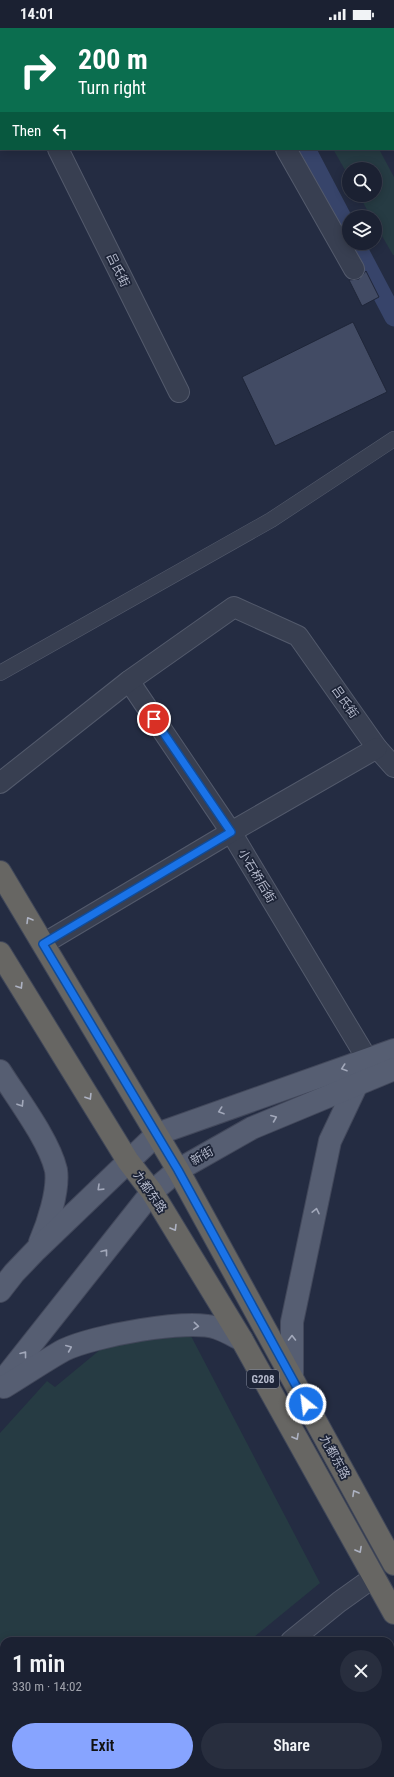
<!DOCTYPE html>
<meta charset="utf-8">
<style>
body{margin:0;font-family:"Roboto Condensed","Noto Sans SC",sans-serif;background:#282e3e;color:#f1f3f6;height:100vh;display:flex;flex-direction:column;font-size:15px;white-space:nowrap}
*{box-sizing:border-box;margin:0}
p{font-size:13px;color:#a0a3ac}
.icon{flex:none;width:22px;height:22px;fill:none;stroke:currentColor;stroke-width:2;stroke-linecap:round;stroke-linejoin:round}
.map{position:relative;flex:1;overflow:hidden}
.sheet{position:absolute;left:0px;top:1609px;width:394px;height:140px;display:flex;flex-direction:column;background:#1b2132;border-radius:12px 12px 0 0;box-shadow:0 2px 10px #0003,0 0 0 1px #393e4d}
.sheet>*{flex:none}
.hud{position:absolute;left:0px;top:0px;width:394px;height:122px;box-shadow:0 2px 10px #0003,0 0 0 1px #393e4d;background:#0b6e4f;color:#fff;overflow:hidden}
.fabs{position:absolute;left:342px;top:134px;display:grid;gap:8px}
.fabs a{display:grid;place-items:center;width:40px;height:40px;border-radius:50%;background:#1b2132;box-shadow:0 2px 10px #0003,0 0 0 1px #393e4d;font-size:20px}
.pin{position:absolute;display:grid;place-items:center;width:34px;height:34px;color:#fff;margin:-17px;border:2px solid #fff;border-radius:50%;box-shadow:0 1px 4px #0007}
.me{position:absolute;width:44px;margin:-22px;rotate:331deg;stroke-linejoin:round;filter:drop-shadow(0 0 3px #0008)}
.turn{display:flex;align-items:center;gap:14px;height:84px;padding:0 12px;font-size:18px}
.turn .icon{width:52px;height:52px;stroke-width:2.5}
.turn b{display:block;font-size:28px;line-height:34px}
.then{display:flex;align-items:center;height:38px;padding:0 12px;background:#0003;gap:8px;font-size:15px}
.round{display:grid;place-items:center;flex:none;width:42px;height:42px;border-radius:21px;background:#282e3e}
.head{display:flex;align-items:center;justify-content:space-between;height:68px;padding:0 12px}
h1{font-size:24px;font-weight:600;line-height:30px}
.cta{display:flex;gap:8px;margin-top:auto;padding:8px 12px}
.cta a{flex:1;height:46px;border-radius:24px;background:#87a4ff;color:#111;font-size:16px;font-weight:600;line-height:46px;text-align:center}
.cta a+a{background:#282e3e;color:#f1f3f6}
.status{display:flex;justify-content:space-between;align-items:center;height:28px;padding:0 20px;background:#1b2132;direction:ltr}
.status svg{height:11px;fill:currentColor}
.map>svg:first-child{display:block}
</style>
<div class="status"><b>14:01</b><svg viewBox="0 0 49 12"><path d="M0 12V9h3v3zM5 12V6h3v6zM10 12V3h3v9zM15 12V0h3v12zM26 1h20v11H26zM47 4h2v5h-2z"/></svg></div>
<div class="map">
<svg width="394" height="1749" viewBox="0 0 394 1749">
<rect width="100%" height="100%" fill="#242c42"/>
<g fill="#263b43">
<polygon points="333,121 379,121 394,149 394,227 393,227 375,196 375,189 371,189 359,167 375,167 375,141 349,141 349,149"/>
<polygon points="191,1308 320,1555 249,1613 4,1613 4,1745 97,1745 92,1749 0,1749 0,1405 47,1353 55,1359 107,1316"/>
</g>
<g fill="#37446a">
<polygon points="394,1631 394,1711 390,1714 390,1634"/>
<polygon points="260,1745 355,1745 351,1749 255,1749"/>
</g>
<g fill="none" stroke-linecap="round" stroke-linejoin="round">
<g stroke="#37446a" stroke-width="19">
<polyline points="237,0 237,1"/>
<polyline points="306,121 349,203"/>
<polyline points="355,215 394,289"/>
</g>
</g>
<g fill="#424b64" stroke="#1f2639">
<polygon points="366,243 379,269 362,278 349,252 359,251"/>
<polygon points="353,294 387,364 275,418 242,349"/>
</g>
<g fill="none" stroke-linecap="round" stroke-linejoin="round">
<g stroke="#535a6c" stroke-width="16">
<polyline id="pedestrian" points="0,645 271,492 394,411"/>
</g>
<g stroke="#535a6c" stroke-width="22">
<g id="minor">
<polyline points="217,0 218,1"/>
<polyline points="0,6 1,8"/>
<polyline points="58,121 179,364"/>
<polyline points="286,121 354,241"/>
<polyline points="129,653 231,804 375,1044"/>
<polyline points="0,755 129,653 234,579 298,608 377,720 394,739"/>
<polyline points="43,916 231,804 377,720"/>
<polyline points="291,1613 339,1574 374,1549"/>
<polyline points="134,1749 138,1745"/>
</g>
</g>
<g stroke="#42485b" stroke-width="24">
<g id="primary">
<path d="M0,1043C17,1070 49,1112 56,1142C59,1162 48,1196 40,1214"/>
<polyline points="0,1263 14,1245 36,1222 157,1106 394,1022"/>
<polyline points="292,1349 292,1294 330,1113 357,1056"/>
<polyline points="0,1356 152,1164 178,1142 252,1100 394,1041"/>
<path d="M4,1359C24,1347 44,1333 64,1322C93,1308 188,1290 217,1300C226,1303 234,1308 242,1312"/>
</g>
</g>
<g stroke="#404759" stroke-width="24">
<g id="trunk">
<polyline points="0,844 178,1142 394,1536"/>
<polyline points="0,925 128,1133 152,1164 242,1312 394,1585"/>
</g>
</g>
<use href="#pedestrian" stroke="#383f51" stroke-width="15"/>
<use href="#minor" stroke="#383f51" stroke-width="20"/>
<use href="#primary" stroke="#565e72" stroke-width="22"/>
<use href="#trunk" stroke="#676663" stroke-width="22"/>
</g>
<defs><path id="oneway-chevron" d="M-2-3.5L2.5 0L-2 3.5" fill="none" stroke-width="1.6" stroke-linecap="round" stroke-linejoin="round"/></defs>
<g stroke="#adb2c2">
<use href="#oneway-chevron" transform="translate(29 892) rotate(-121)"/>
<use href="#oneway-chevron" transform="translate(20 958) rotate(58)"/>
<use href="#oneway-chevron" transform="translate(89 1069) rotate(58)"/>
<use href="#oneway-chevron" transform="translate(174 1200) rotate(59)"/>
<use href="#oneway-chevron" transform="translate(296 1409) rotate(61)"/>
<use href="#oneway-chevron" transform="translate(355 1465) rotate(-119)"/>
<use href="#oneway-chevron" transform="translate(359 1522) rotate(61)"/>
</g>
<g stroke="#a2a8ba">
<use href="#oneway-chevron" transform="translate(344 1040) rotate(161)"/>
<use href="#oneway-chevron" transform="translate(21 1076) rotate(58)"/>
<use href="#oneway-chevron" transform="translate(221 1083) rotate(161)"/>
<use href="#oneway-chevron" transform="translate(274 1090) rotate(-22)"/>
<use href="#oneway-chevron" transform="translate(100 1160) rotate(136)"/>
<use href="#oneway-chevron" transform="translate(316 1183) rotate(-78)"/>
<use href="#oneway-chevron" transform="translate(105 1224) rotate(-52)"/>
<use href="#oneway-chevron" transform="translate(196 1298) rotate(5)"/>
<use href="#oneway-chevron" transform="translate(292 1310) rotate(-90)"/>
<use href="#oneway-chevron" transform="translate(69 1320) rotate(-23)"/>
<use href="#oneway-chevron" transform="translate(24 1326) rotate(-52)"/>
</g>
<g fill="none" stroke-linecap="round" stroke-linejoin="round">
<g stroke="#114b97" stroke-width="10">
<polyline id="route" points="154,691 231,804 43,916 178,1142 306,1376"/>
</g>
<use href="#route" stroke="#1a73e8" stroke-width="7"/>
</g>
<g text-anchor="middle" stroke-width="3.5" stroke-linejoin="round" paint-order="stroke">
<rect fill="#1d2437" stroke="#878d9f" stroke-width="1" x="247" y="1342" width="32" height="18" rx="3"/>
<g font-size="11" font-weight="bold" fill="#b5bacc">
<text x="263" y="1355">G208</text>
</g>
<g font-size="12" fill="#b5bacc" stroke="#1d2437">
<text transform="translate(118 242) rotate(64)" y="4">吕氏街</text>
<text transform="translate(345 674) rotate(55)" y="4">吕氏街</text>
<text transform="translate(257 848) rotate(59)" y="4">小石桥后街</text>
<text transform="translate(202 1128) rotate(-30)" y="4">新街</text>
<text transform="translate(150 1164) rotate(55)" y="4">九都东路</text>
<text transform="translate(335 1429) rotate(61)" y="4">九都东路</text>
</g>
</g>
</svg>
<div class="fabs">
<a><svg class="icon" aria-label="search" viewBox="0 0 24 24"><circle cx="10" cy="10" r="6"/><path d="M15 15l6 6"/></svg></a>
<a><svg class="icon" aria-label="layers" viewBox="0 0 24 24"><path d="M12 4l9 5-9 5-9-5zM3 14l9 5 9-5"/></svg></a>
</div>
<div class="pin" style="left:154px;top:691px;background:#d93025"><svg class="icon" aria-label="arrive" viewBox="0 0 24 24"><path d="M6 21V4h12l-3 4 3 4H6"/></svg></div>
<svg class="me" style="left:306px;top:1376px" viewBox="-20 -20 40 40"><circle r="17" fill="#1a73e8" stroke="#fff" stroke-width="3"/><path d="M0-11L8 9 0 5-8 9z" fill="#fff"/></svg>
<div class="hud">
<div class="turn"><svg class="icon" aria-label="right" viewBox="0 0 24 24"><path d="M7 20v-9h11M14 6l5 5-5 5"/></svg><div><b>200 m</b>Turn right</div></div>
<div class="then">Then<svg class="icon" aria-label="left" viewBox="0 0 24 24"><path d="M17 20v-9H6M10 6l-5 5 5 5"/></svg></div>
</div>
<section class="sheet">
<div class="head"><div><h1>1 min</h1><p>330 m · 14:02</p></div><a class="round"><svg class="icon" aria-label="close" viewBox="0 0 24 24"><path d="M6 6l12 12M18 6L6 18"/></svg></a></div>
<div class="cta"><a>Exit</a><a>Share</a></div>
</section>
</div>
